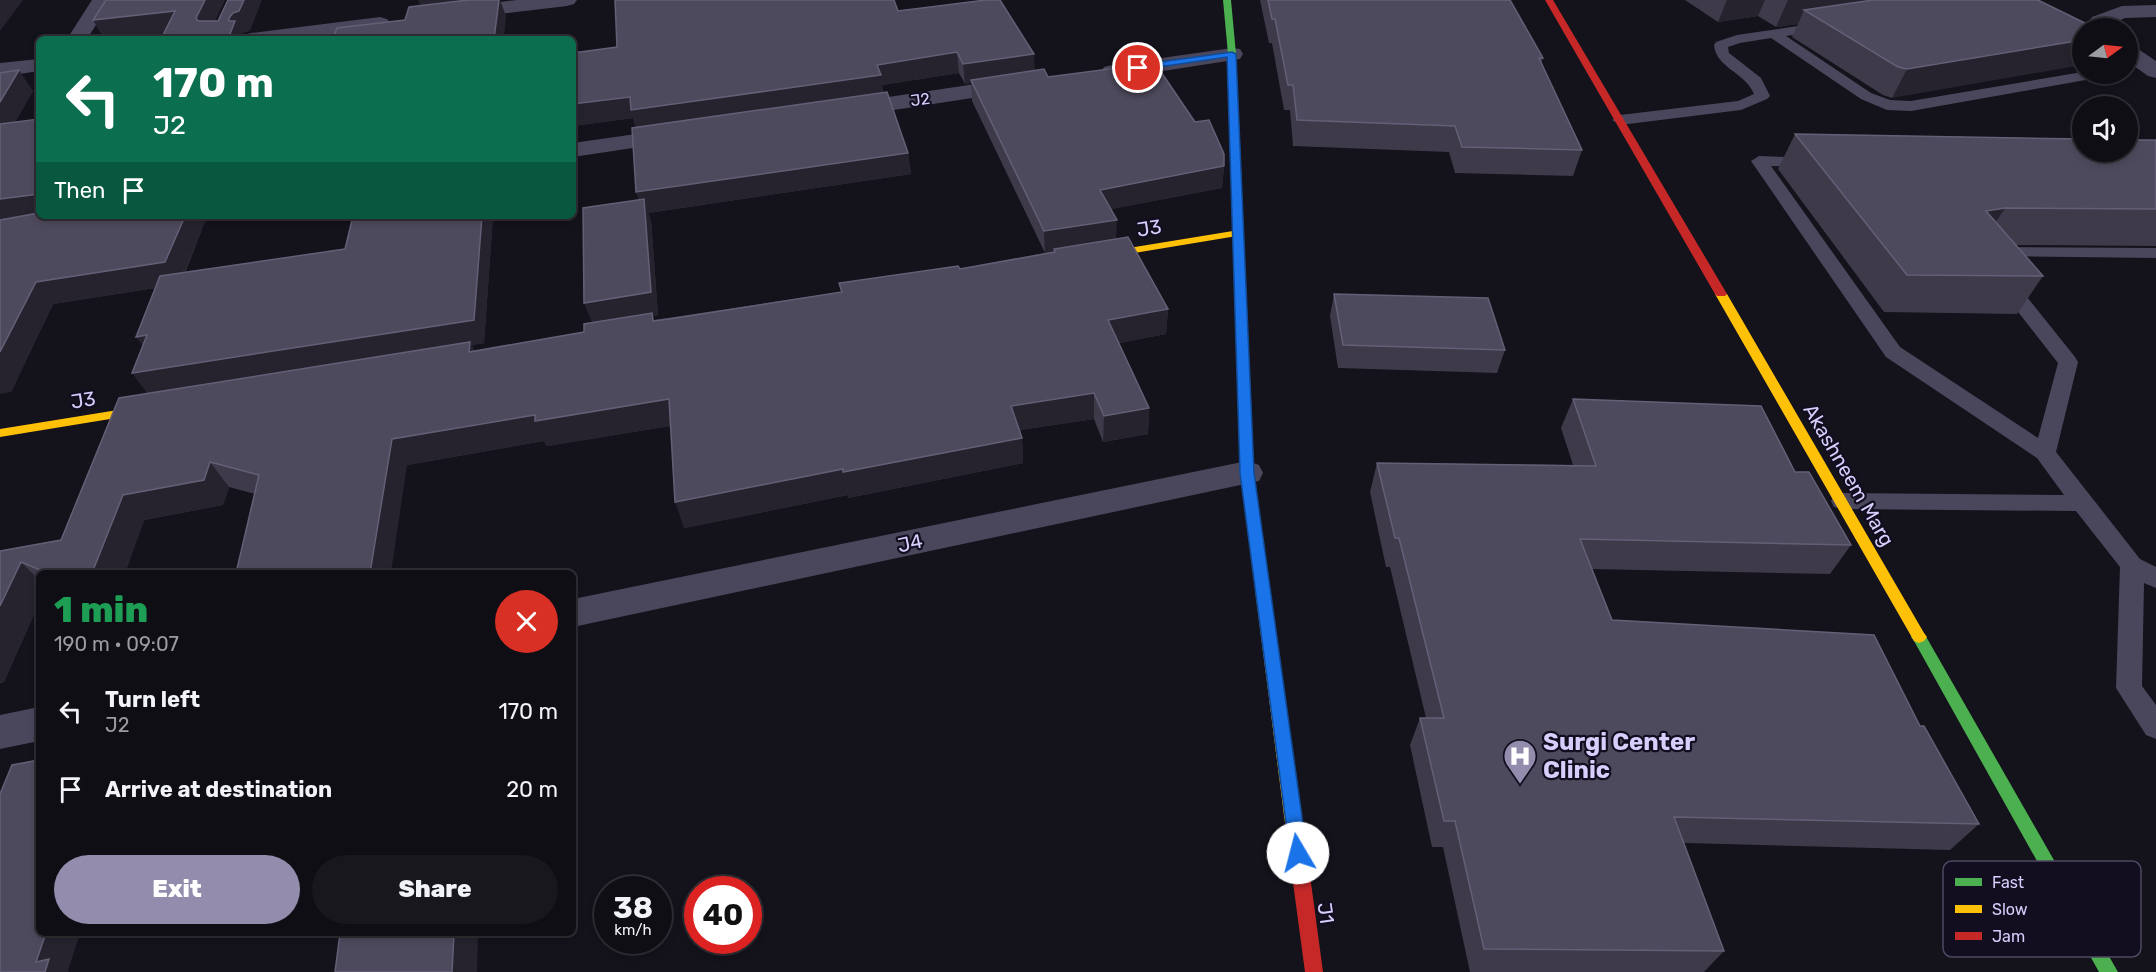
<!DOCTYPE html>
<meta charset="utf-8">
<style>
body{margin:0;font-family:Rubik,sans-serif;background:#18171d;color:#f1f3f6;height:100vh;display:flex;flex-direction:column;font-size:22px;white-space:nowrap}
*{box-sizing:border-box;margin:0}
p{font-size:20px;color:#9b9ca0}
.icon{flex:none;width:33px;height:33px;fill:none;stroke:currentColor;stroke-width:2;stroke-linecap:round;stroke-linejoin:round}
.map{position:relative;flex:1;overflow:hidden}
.side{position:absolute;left:36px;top:570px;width:540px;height:366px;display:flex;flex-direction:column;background:#0f0e14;border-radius:9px;box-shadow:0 3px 9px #0003,0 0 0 2px #2f2e34}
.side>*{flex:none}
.banner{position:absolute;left:36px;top:36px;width:540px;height:183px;border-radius:9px;box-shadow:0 3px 9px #0003,0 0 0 2px #2f2e34;background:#0b6e4f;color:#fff;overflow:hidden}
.needle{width:39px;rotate:75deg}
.tools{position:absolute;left:2072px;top:18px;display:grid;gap:12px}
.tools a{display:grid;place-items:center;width:66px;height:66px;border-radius:50%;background:#0f0e14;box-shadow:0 3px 9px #0003,0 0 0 2px #2f2e34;font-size:30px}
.speed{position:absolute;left:594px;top:876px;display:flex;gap:12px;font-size:30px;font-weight:700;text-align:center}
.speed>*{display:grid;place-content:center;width:78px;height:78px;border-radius:50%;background:#0f0e14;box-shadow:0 3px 9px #0003,0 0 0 2px #2f2e34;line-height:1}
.speed small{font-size:15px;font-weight:400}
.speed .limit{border:9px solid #d22;background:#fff;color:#111}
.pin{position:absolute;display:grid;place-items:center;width:51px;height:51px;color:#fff;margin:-26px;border:3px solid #fff;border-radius:50%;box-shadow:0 2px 6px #0007}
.me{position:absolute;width:66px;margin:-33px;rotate:352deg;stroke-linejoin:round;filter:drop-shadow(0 0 4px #0008)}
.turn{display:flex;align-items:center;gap:21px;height:126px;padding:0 18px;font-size:27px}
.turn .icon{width:78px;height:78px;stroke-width:2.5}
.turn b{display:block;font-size:42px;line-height:51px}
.then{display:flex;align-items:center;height:57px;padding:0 18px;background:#0003;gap:12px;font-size:22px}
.round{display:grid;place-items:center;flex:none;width:63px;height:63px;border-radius:32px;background:#18171d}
.overview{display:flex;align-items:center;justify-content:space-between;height:102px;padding:0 18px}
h1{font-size:36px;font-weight:800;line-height:45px;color:#1e9e55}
.primary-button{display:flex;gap:12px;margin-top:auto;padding:12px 18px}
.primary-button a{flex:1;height:69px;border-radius:36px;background:#938cad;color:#fff;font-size:24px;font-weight:800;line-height:69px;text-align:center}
.primary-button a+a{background:#18171d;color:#f1f3f6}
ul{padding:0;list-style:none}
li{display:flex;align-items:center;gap:18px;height:78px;padding:0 18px}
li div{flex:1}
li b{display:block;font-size:22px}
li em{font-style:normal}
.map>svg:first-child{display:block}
</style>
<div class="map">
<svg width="2156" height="972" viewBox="0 0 2156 972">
<rect width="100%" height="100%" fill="#14121b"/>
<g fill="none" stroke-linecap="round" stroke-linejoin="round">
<g fill="#4a475c" fill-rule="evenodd">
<path d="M1825,22L1832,26L1830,29L1786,36L1871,93L1890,100L1911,101L2082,72L2104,74L2097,78L1911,111L1887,110L1861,99L1771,38L1740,43L1728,47L1729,53L1761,78L1770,96L1767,99L1741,110L1620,125L1612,120L1620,115L1738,101L1754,94C1745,72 1716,68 1714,45L1716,42L1737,35Z"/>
<polygon points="1759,156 1818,158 1820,162 1818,166 1812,167 1771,166 1900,347 2038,438 2058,363 1997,285 1995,281 1997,277 2011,277 2075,357 2078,362 2056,452 2140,559 2156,567 2156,588 2144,583 2142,686 2156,705 2156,739 2146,735 2116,688 2120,567 2076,511 1842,509 1834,507 1831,501 1834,495 1842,493 2064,495 2037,458 1886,357 1751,161"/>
<polygon points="1993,247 2156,248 2156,258 1987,256 1984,252 1987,248"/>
</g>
<g fill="#4a475c" fill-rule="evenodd">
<polygon points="92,0 112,0 87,39 67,39"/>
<polygon points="517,0 577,0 574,4 567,6 458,19 451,17 448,13 451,9 458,7"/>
<polygon points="2156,5 2156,17 2125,18 2111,24 2113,28 2093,28 2089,21 2092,17 2122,6"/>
<polygon points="380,17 387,19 390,23 387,27 301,39 241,39 244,35 251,33"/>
<polygon points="2127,46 2135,47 2156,61 2156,78 2148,76 2127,61"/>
<polygon points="1232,48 1240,49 1243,54 1240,59 1112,79 1104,77 1101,72 1104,67 1112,65"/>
<polygon points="39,59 39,71 0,77 0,63"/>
<polygon points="1016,78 1024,80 1027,85 1024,90 848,117 840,115 837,110 840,105 848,103"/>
<polygon points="678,128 686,130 690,135 686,140 573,157 573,143"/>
<polygon points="1247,461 1259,465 1263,473 1259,481 573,627 573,599"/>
<polygon points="39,707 39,741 0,749 0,715"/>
</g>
<g fill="#4caf50" fill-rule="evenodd">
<polygon points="1223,0 1231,0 1236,54 1254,473 1259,511 1257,515 1247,515 1245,511 1240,473 1228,54"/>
<polygon points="1919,631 1924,633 2118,972 2099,972 1914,641 1911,637 1914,633"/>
</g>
<g fill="#ffc107" fill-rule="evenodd">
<polygon points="1239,230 1244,233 1243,235 1092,260 1087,257 1092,254"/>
<polygon points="1721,291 1727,294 1924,633 1927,637 1924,641 1919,643 1914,641 1715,294"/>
<polygon points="155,404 159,405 161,408 159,411 0,437 0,429"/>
<polygon points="1252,506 1257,507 1259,511 1303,823 1300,829 1294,831 1288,829 1285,823 1245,511 1247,507"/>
</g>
<g fill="#c62828" fill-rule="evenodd">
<polygon points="1545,0 1553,0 1727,294 1725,296 1717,296 1715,294"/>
<polygon points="1294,815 1300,817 1303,823 1323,972 1305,972 1285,823 1288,817"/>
</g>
</g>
<g fill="#3e3a4a" fill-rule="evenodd">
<polygon points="1260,0 1510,0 1543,58 1541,63 1582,150 1573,176 1455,173 1449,152 1293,146 1290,110 1284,110 1272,43 1269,43"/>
<polygon points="1685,0 2038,0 1892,98 1883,95 1792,37 1798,24 1776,27 1758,16 1718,22"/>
<path d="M898,11L1034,54V71L1048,77L1224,166L1222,188L1111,209L1116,239L1168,309L1166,334L1119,343L1149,408L1148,434L1103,442L1094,419L1020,430L1022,438L1023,463L848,498V495L684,528L670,426L547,446L544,441L407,465L255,494L229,487L223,505L144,520L125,573H39V603L4,682L0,683V551L61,540L147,394L143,346L155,288L53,304L11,392L0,73L33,91L15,122L39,216H207L185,273L345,249L353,216H493L484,343L472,345L474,351L584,332L592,322L639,199L636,192V128L633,118L573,126V53ZM959,73L965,84L971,83L972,101L1045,253L960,269L839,283L841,292L654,320L653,316L658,315L651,220L648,213L911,174L908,153L883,92L882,85Z"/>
<polygon points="1795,134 2156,140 2156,246 2016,245 2043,276 2017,314 1884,312 1778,169"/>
<polygon points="1334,294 1505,350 1497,373 1338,368 1330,316"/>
<polygon points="1573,399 1795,472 1851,545 1830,574 1592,569 1612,620 1920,726 1979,824 1950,850 1684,843 1724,951 1704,972 1470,972 1443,847 1432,847 1410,745 1420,718 1426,718 1390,567 1386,567 1370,492 1377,463 1573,465 1561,428"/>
</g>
<g fill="#26232f">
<polygon points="0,0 23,0 0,31"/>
<polygon points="205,0 225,0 207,38 196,18"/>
<polygon points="244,0 262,0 250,31 243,33 242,34 245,39 228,39 229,18"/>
<polygon points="418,0 500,0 506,16 504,39 494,39 422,10"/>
<polygon points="1727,0 1765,0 1758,16 1718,22"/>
<polygon points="1788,0 1957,0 1804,10 1798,24 1776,27"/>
<polygon points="175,11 186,31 113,39 104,39 93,20"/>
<polygon points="2082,40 2082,65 1892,98 1907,69"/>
<polygon points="957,52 959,73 882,85 883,96 637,131 633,118 573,126 573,104 877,65"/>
<polygon points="1034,54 1035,74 971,80 971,83 965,84 963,64"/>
<polygon points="19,70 33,91 1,147 0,146 0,102"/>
<polygon points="908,153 911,174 648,213 651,220 658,315 653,316 660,338 593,325 584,303 643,214 636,192"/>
<polygon points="1224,166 1222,188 1100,211 1100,190"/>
<polygon points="39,194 39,216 0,224 0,199"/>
<polygon points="2005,208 1981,245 1986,211"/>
<polygon points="185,216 207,216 180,284 53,304 11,392 0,394 0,352 36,282"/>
<polygon points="482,216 493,216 484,343 472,345 482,367 149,396 132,373"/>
<polygon points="1117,220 1116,242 1054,249 1054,252 1045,253 1044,231"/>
<polygon points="1168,309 1166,334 1108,345 1108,320"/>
<polygon points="147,335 153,359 136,337"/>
<polygon points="1094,393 1094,419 1012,431 1011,406"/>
<polygon points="669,399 677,425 547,446 544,441 407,465 391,573 368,573 392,439 535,415"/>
<polygon points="1149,408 1148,434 1103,442 1104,416"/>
<polygon points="1022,438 1023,463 848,498 848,495 684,528 675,502 843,469"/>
<polygon points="210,462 229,487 223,505 144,520 125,573 92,573 123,495"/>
<polygon points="21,562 39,580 39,603 4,682 0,683 0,606"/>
<polygon points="46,933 80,933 68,971 69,972 45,972 36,962"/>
<polygon points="454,933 478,933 477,972 452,972"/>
</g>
<g fill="#4e4a5d" stroke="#645f76" stroke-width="1.5">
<polygon points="106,0 205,0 196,18 198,21 218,21 228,0 244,0 239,11 233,13 229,18 229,21 235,21 228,39 161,39 175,11 93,20"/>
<polygon points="468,0 499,0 494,39 333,39 337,28 405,20 409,7"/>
<polygon points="615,0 894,0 898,11 986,0 1000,0 1034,54 963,64 957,52 877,65 881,75 631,110 630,97 573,104 573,53 617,47"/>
<polygon points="1268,0 1510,0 1543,58 1539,58 1582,150 1462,147 1455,126 1297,120 1293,85 1288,85 1275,19 1272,19"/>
<polygon points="1873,0 2038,0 2095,28 2082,28 2082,40 1907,69 1898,67 1804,10"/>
<polygon points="1155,63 1195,122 1209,120 1224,154 1224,166 1100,190 1117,220 1044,231 971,80 1044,69 1048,77"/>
<polygon points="19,70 0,102 0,73"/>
<polygon points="887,92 908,153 636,192 632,128"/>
<polygon points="39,119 39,194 0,199 0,124"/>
<polygon points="1795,134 2082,139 2082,152 2127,152 2127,140 2156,140 2156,209 2005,208 1986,211 2043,276 1907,275"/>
<polygon points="644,199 651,292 584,303 583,208"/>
<polygon points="39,213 39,216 185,216 165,262 36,282 0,352 0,220"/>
<polygon points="353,216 482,216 474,320 132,373 147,335 136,337 160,276 345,249"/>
<polygon points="1128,237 1168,309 1108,320 1149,408 1104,416 1094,393 1011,406 1022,438 843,472 843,469 675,502 669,399 535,421 535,415 392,439 370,573 236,573 259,475 210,462 204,480 123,495 92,573 47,573 21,562 0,606 0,551 61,540 119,398 470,342 469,352 584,332 584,324 652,313 653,321 669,319 842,292 839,283 958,266 960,269 1055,252 1054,249"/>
<polygon points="1334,294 1488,298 1505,350 1343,345"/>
<polygon points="1573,399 1761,406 1795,472 1809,472 1851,545 1580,539 1612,620 1874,635 1920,726 1924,726 1979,824 1674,817 1724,951 1484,949 1455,821 1444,821 1420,718 1444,718 1399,538 1395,538 1377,463 1596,466"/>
<polygon points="39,760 39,933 46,933 36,962 49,959 45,972 0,972 0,794 12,765"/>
<polygon points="340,933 454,933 452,972 335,972"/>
</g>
<polygon fill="#1a73e8" stroke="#114b97" stroke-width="1.5" points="1232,52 1236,54 1254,473 1307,853 1305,859 1298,862 1292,859 1290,853 1240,473 1227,57 1138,70 1133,68 1138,65"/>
<defs>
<g id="hospital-pin" transform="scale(1.725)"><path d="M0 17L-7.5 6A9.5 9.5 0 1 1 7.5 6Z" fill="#938cad" stroke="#120e1f"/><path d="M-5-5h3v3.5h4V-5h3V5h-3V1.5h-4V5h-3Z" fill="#fff"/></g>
</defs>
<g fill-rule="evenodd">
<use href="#hospital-pin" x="1520" y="756"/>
</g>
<g text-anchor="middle" stroke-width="4.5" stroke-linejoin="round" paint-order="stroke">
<g font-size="16" fill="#d7cefc" stroke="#120e1f">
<text transform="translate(920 99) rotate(-8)" y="6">J2</text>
</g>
<g font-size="20" fill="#d7cefc" stroke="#120e1f">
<text transform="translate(1149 228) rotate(-9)" y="7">J3</text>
<text transform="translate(83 400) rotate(-9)" y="7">J3</text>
<text transform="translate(1849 475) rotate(60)" y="7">Akashneem Marg</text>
<text transform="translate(910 543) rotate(-12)" y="7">J4</text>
<text transform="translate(1326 913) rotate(82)" y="7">J1</text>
</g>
<g font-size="24" font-weight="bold" fill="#d7cefc" stroke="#120e1f" text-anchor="start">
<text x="1543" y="750">Surgi Center<tspan x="1543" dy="28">Clinic</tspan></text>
</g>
</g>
<rect x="1943" y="861" width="198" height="96" rx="9" fill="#120e1f" stroke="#4d4861" stroke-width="1.5"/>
<rect x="1955" y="878" width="27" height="8" fill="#4caf50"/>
<rect x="1955" y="905" width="27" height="8" fill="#ffc107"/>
<rect x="1955" y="932" width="27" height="8" fill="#c62828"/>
<g font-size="16" fill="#d7cefc">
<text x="1992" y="888">Fast</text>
<text x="1992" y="915">Slow</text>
<text x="1992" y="942">Jam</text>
</g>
</svg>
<div class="tools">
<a><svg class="needle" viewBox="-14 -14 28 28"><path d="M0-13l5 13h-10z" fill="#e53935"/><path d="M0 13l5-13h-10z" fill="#9b9ca0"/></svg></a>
<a><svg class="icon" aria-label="sound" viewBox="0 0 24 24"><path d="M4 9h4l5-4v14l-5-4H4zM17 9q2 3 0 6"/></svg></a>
</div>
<div class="speed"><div>38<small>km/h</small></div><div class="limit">40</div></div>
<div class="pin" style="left:1138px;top:68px;background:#d93025"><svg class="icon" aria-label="arrive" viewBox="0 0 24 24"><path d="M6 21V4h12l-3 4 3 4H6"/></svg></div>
<svg class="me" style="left:1298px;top:853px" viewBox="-20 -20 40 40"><circle r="19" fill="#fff"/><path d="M0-13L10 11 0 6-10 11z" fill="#1a73e8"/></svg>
<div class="banner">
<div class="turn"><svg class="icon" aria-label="left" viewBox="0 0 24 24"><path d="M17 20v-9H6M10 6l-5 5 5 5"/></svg><div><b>170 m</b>J2</div></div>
<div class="then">Then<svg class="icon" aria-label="arrive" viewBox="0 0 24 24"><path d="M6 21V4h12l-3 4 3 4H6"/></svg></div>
</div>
<section class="side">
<div class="overview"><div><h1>1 min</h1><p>190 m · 09:07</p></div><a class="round" style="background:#d93025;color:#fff"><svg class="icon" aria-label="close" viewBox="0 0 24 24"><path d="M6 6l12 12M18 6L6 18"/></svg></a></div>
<ul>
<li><svg class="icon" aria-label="left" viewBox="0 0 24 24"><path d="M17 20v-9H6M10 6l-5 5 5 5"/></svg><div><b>Turn left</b><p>J2</p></div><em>170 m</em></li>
<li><svg class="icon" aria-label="arrive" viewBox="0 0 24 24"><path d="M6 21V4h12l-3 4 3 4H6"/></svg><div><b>Arrive at destination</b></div><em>20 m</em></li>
</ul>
<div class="primary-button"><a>Exit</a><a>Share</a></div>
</section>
</div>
